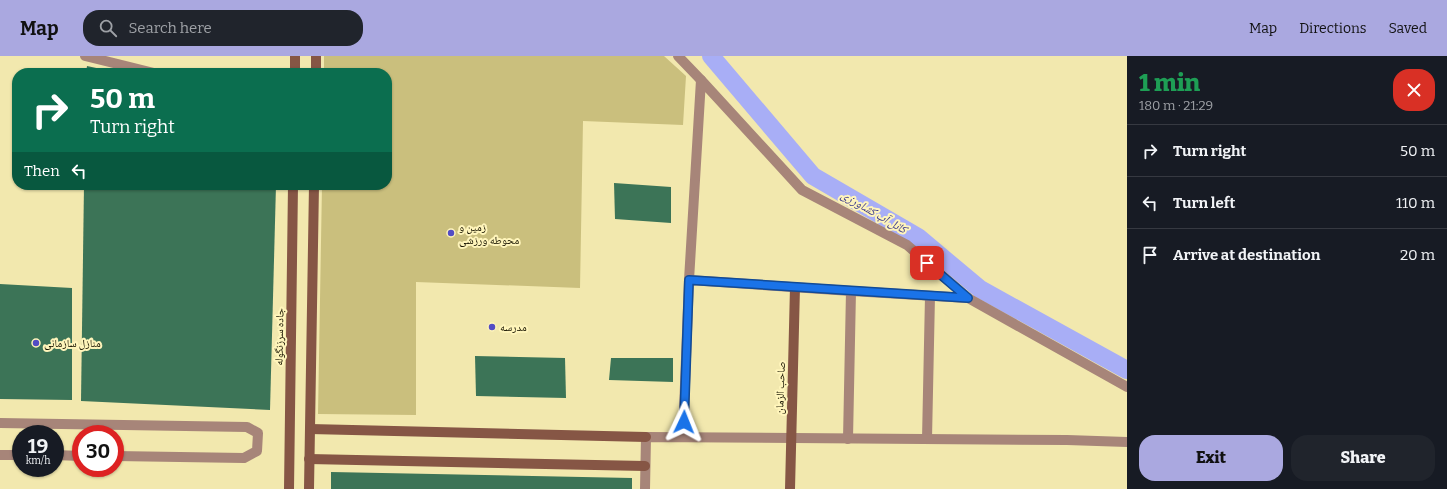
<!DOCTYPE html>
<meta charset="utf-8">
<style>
body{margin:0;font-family:Bitter,"Noto Naskh Arabic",serif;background:#20242c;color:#f1f3f6;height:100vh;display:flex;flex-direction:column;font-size:15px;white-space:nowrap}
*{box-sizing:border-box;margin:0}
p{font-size:13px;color:#9ea1a6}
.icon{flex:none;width:22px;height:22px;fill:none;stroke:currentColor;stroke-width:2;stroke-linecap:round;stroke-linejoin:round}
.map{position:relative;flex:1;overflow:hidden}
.drawer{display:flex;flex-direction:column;background:#171b24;width:320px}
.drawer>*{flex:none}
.banner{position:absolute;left:12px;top:12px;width:380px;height:122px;border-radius:16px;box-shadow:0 1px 3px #0004;background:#0b6e4f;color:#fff;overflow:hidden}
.speed{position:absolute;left:12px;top:369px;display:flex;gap:8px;font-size:20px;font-weight:700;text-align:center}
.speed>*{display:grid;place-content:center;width:52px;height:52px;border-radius:50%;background:#171b24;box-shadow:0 1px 3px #0004;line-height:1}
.speed small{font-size:10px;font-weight:400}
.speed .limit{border:6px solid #d22;background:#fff;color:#111}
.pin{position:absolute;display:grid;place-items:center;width:34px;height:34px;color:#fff;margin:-17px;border-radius:8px;box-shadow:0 2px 6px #0006}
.me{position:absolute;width:44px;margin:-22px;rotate:2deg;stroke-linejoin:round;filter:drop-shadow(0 0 3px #0008)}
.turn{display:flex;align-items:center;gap:14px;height:84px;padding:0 12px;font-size:18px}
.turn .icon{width:52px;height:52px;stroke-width:2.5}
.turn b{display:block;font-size:28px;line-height:34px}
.then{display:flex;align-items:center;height:38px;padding:0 12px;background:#0003;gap:8px;font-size:15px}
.round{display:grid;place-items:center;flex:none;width:42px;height:42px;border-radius:16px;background:#20242c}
.head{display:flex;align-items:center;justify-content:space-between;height:68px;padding:0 12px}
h1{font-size:24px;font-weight:800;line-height:30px;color:#1e9e55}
.cta{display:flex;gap:8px;margin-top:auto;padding:8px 12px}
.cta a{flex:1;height:46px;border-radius:16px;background:#aaa8e0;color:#111;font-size:16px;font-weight:800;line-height:46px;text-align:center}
.cta a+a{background:#20242c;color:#f1f3f6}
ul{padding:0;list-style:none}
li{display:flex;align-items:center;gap:12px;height:52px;padding:0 12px;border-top:1px solid #363941}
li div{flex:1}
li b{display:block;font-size:15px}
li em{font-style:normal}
header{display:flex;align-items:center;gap:24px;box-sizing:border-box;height:56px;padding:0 20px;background:#aaa8e0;color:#111}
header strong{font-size:19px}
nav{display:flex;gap:22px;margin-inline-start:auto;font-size:14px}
.search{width:280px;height:36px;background:#20242c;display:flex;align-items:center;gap:10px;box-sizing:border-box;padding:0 14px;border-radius:16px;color:#9ea1a6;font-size:15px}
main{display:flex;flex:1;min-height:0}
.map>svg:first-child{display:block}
</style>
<header>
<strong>Map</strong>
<div class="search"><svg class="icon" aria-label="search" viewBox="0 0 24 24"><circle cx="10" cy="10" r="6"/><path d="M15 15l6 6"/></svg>Search here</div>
<nav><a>Map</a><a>Directions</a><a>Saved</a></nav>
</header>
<main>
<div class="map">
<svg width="1127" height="433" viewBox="0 0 1127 433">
<rect width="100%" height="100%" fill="#f2e8ae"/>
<polygon fill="#cabf7d" points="324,0 664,0 686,20 683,69 583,65 580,232 416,226 416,359 318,358 322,129 387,129 387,17 324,17"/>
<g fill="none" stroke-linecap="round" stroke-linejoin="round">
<polyline stroke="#a8aef6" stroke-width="18" points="711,0 813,120 918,181 980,233 1127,314"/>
</g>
<g fill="#3c7457">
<polygon points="87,10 115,16 115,17 86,17"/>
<polygon points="614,127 671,131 671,167 615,163"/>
<polygon points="84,129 276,129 270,354 81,345"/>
<polygon points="0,228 72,232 72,344 0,343"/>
<polygon points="475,300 565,302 566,342 476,340"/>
<polygon points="611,302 673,302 673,326 609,324"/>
<polygon points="331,416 632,422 632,433 331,433"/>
</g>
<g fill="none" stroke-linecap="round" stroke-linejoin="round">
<g stroke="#a78579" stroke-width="10">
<polyline points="85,0 154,17"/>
<polyline points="678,0 701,24"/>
<polyline points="689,224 851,235 848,383"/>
<polyline points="851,235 968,242"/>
<polyline points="0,367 247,371 258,377 257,395 244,402 115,400"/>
<polyline points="683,381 689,224 701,24 802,134 907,189 968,242 1127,331"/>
<polyline points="927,383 930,240"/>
<polyline points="0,399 21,399"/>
<polyline points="55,399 81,400"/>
<polyline points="645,433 646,381 1067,384 1127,386"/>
</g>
<g stroke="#865645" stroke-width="10">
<polyline points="295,17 295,0"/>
<polyline points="316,17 316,0"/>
<polyline points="310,373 646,381"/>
<polyline points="309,403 645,410"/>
<polyline points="289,433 293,129"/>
<polyline points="309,433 314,129"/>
<polyline points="790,433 795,231"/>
</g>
</g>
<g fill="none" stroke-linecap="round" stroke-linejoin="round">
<g stroke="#114b97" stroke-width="10">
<polyline id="route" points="684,366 689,224 968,242 927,207"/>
</g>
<use href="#route" stroke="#1a73e8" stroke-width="7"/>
</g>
<g fill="#534cc4" stroke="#fff5bb" stroke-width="1.5">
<circle cx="451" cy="177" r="4"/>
<circle cx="492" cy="271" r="4"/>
<circle cx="36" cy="287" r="4"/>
</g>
<g text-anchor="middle" stroke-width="4" stroke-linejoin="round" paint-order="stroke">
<g font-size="11" fill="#191501" stroke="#fff5bb" text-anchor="start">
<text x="459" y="175">زمین و<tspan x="459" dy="13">محوطه ورزشی</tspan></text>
<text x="500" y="275">مدرسه</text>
<text x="44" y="291">منازل سازمانی</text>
</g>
<g font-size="11" fill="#191501" stroke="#fff5bb">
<text transform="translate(279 281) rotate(-89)" y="4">جاده سرزنگوله</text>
<text transform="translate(780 332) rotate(-88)" y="4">صاحب الزمان</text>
</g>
<g font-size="12" font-style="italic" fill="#3e3c8e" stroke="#fff5bb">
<text transform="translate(874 156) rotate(30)" y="4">کانل آب کشاورزی</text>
</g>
</g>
</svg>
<div class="speed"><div>19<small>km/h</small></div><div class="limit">30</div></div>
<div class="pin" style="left:927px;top:207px;background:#d93025"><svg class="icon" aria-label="arrive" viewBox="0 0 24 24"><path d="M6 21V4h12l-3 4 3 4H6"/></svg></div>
<svg class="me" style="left:684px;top:366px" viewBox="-20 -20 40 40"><path d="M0-17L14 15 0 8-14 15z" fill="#1a73e8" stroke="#fff" stroke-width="4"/></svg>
<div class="banner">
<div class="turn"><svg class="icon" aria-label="right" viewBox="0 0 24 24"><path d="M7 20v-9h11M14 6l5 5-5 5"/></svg><div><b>50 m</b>Turn right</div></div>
<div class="then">Then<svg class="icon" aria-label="left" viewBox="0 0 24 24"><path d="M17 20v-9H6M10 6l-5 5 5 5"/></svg></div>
</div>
</div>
<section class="drawer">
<div class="head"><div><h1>1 min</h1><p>180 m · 21:29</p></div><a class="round" style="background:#d93025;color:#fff"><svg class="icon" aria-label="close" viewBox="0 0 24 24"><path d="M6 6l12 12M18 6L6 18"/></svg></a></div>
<ul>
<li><svg class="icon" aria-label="right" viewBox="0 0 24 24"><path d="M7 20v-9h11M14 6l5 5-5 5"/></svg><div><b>Turn right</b></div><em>50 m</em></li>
<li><svg class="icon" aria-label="left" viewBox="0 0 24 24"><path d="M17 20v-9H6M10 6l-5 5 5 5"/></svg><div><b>Turn left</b></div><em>110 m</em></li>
<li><svg class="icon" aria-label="arrive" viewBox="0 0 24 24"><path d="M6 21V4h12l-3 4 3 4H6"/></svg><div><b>Arrive at destination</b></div><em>20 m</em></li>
</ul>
<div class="cta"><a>Exit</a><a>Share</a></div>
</section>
</main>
